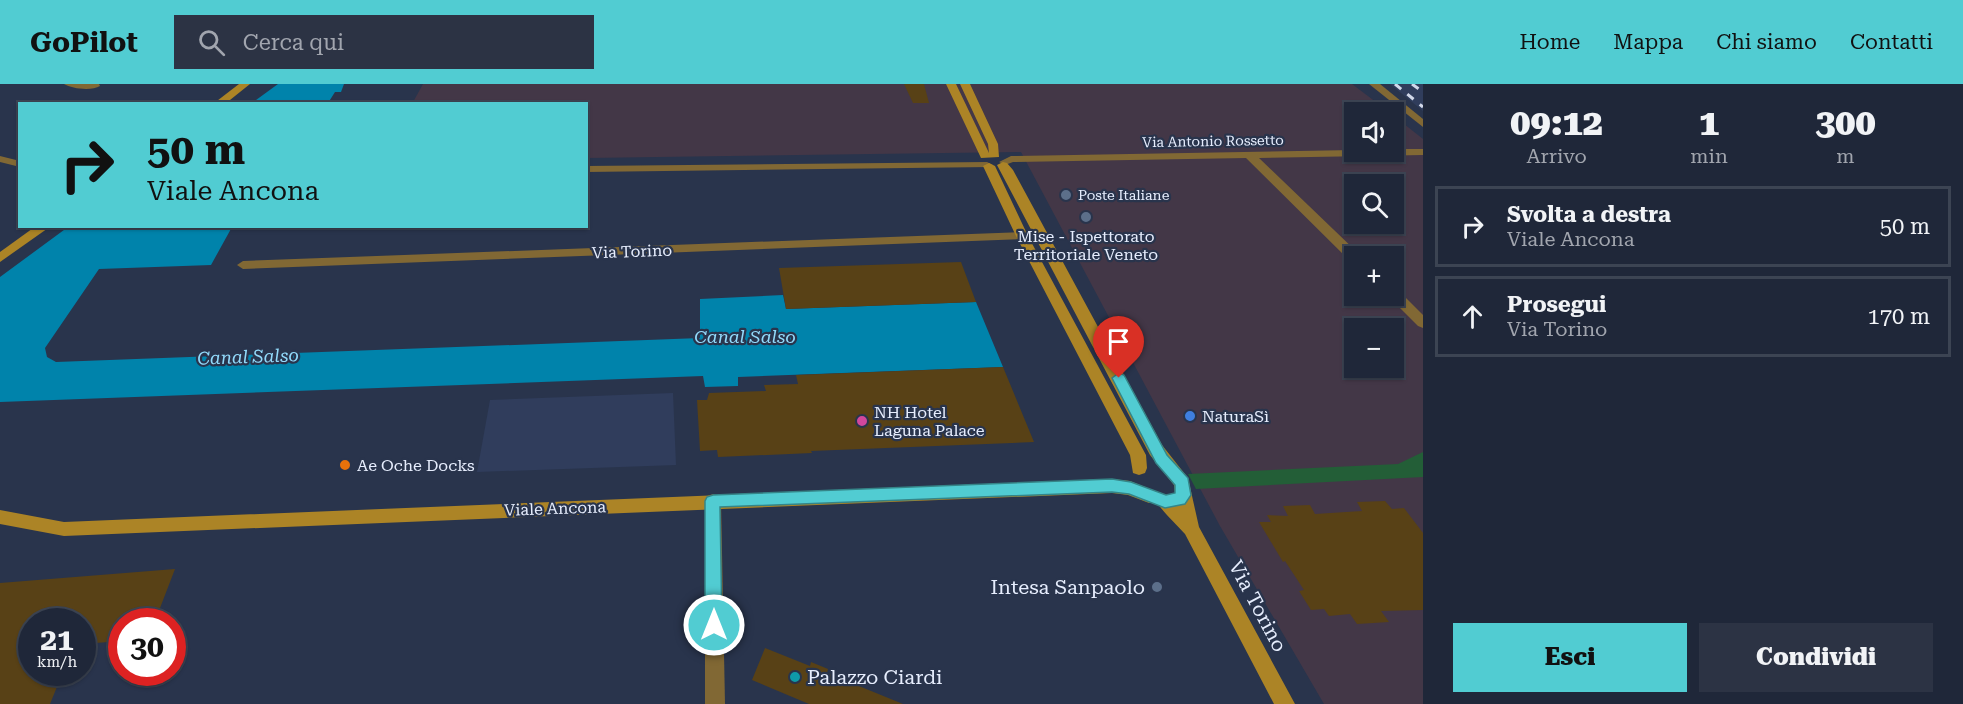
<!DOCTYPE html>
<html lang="it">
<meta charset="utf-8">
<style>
body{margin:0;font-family:"Roboto Serif",serif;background:#2c3344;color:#f1f3f6;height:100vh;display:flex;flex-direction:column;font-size:22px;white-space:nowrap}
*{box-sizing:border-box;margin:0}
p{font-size:20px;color:#a1a5ae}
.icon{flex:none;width:33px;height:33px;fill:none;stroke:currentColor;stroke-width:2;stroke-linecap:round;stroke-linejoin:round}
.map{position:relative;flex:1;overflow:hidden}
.sheet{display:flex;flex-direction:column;background:#1f2739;width:540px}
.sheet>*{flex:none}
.guide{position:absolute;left:18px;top:18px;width:570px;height:126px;border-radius:0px;box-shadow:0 2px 4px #0004,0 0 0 2px #3c4453;background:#51ccd2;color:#111;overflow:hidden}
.fabs{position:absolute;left:1344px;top:18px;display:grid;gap:12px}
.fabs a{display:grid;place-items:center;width:60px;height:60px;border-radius:0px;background:#1f2739;box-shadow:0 2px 4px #0004,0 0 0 2px #3c4453;font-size:30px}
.speed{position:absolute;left:18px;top:524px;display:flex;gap:12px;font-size:30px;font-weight:700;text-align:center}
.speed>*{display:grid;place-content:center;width:78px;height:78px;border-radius:50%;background:#1f2739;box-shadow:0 2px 4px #0004,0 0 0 2px #3c4453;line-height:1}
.speed small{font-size:15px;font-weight:400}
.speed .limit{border:9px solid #d22;background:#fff;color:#111}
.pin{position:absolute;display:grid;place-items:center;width:51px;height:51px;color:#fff;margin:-62px -26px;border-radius:50% 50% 50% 0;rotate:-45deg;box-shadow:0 0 6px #0007}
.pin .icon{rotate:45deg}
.me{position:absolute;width:66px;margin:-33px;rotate:0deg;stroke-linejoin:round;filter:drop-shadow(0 0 4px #0008)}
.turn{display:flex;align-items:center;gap:21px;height:126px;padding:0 30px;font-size:27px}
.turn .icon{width:78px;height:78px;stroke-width:2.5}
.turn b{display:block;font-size:42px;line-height:51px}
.eta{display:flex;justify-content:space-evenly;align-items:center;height:102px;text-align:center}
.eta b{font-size:36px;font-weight:800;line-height:42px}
.cta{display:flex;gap:12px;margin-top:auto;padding:12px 30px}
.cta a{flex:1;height:69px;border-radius:0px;background:#51ccd2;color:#111;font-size:24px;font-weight:800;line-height:69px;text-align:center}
.cta a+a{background:#2c3344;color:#f1f3f6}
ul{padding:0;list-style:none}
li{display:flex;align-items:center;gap:18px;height:81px;margin:0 12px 9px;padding:0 18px;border:3px solid #3c4453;border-radius:0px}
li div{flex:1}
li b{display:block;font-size:22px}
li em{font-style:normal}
header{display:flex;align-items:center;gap:36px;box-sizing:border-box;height:84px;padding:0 30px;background:#51ccd2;color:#111}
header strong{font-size:28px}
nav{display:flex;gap:33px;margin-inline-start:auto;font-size:21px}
.search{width:420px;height:54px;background:#2c3344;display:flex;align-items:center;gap:15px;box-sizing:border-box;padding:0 21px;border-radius:0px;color:#a1a5ae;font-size:22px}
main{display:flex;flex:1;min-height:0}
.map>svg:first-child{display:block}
</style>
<header>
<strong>GoPilot</strong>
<div class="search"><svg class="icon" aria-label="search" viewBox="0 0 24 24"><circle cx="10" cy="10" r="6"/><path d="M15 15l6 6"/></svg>Cerca qui</div>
<nav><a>Home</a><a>Mappa</a><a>Chi siamo</a><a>Contatti</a></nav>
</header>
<main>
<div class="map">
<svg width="1423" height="620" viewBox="0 0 1423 620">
<rect width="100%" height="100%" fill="#29344c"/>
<g fill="#303d5c">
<polygon points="1390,0 1423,0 1423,27"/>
<polygon points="673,309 676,381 477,388 490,316"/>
</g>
<path fill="#433747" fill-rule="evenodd" d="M423,0H1352L1389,28H1354V68H1394V32L1423,55V620H1324L1220,442L1021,68L587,74L586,20H412ZM1354,100H1394V140H1354ZM1354,172H1394V212H1354ZM1354,244H1394V284H1354Z"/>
<polygon fill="#235e37" points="1423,368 1423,393 1196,405 1188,390 1398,380"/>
<g fill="#0083ab">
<polygon points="278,0 344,0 341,8 335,8 328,19 252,19"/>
<polygon points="68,143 232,143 211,181 99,185 45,264 47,273 56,278 700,254 700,215 783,211 786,225 976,218 1003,283 738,293 738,302 705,303 703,292 0,318 0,193"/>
</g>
<g fill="#584116">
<polygon points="904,0 924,0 929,19 913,19"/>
<polygon points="961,178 976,218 786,225 779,184"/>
<polygon points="1003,283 1034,358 811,367 812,369 718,373 717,366 700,367 697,316 707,316 709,309 766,307 764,301 798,300 796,291"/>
<polygon points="1385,417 1392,425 1404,424 1423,449 1423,526 1381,527 1389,538 1357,540 1350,530 1329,532 1324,525 1311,526 1299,507 1304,506 1285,477 1283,478 1259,438 1271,438 1267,431 1288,432 1283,422 1310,421 1315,430 1362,427 1357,418"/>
<polygon points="175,485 155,537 122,537 122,557 82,560 82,537 32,537 32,588 63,588 50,620 0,620 0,499"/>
<polygon points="765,564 810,582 811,578 828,585 827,589 903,620 809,620 752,596"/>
</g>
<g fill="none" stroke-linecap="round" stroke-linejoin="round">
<g fill="#816834" fill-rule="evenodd">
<path d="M64,0H99L100,2C92,7 72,5 64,0Z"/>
<polygon points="1369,0 1380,0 1423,35 1423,43"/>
<polygon points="1394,65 1423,65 1423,71 1259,74 1359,170 1360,172 1354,172 1354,177 1349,176 1246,74 1013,78 1005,81 999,78 1011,72 1354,66 1394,68"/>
<polygon points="0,72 20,77 20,83 0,78"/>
<polygon points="987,78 993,81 991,83 586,88 586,82"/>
<polygon points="1022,148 1026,149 1028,152 1026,155 243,185 237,181 243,177"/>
<polygon points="1394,206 1399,207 1423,231 1423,244 1418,242 1388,212 1394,212"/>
<polygon points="713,410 719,412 721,417 725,620 705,620 705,417 707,412"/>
</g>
<g fill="#ac8426" fill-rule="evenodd">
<polygon points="239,0 250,0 225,20 213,20"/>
<polygon points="946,0 956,0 989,69 988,60 960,0 970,0 998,60 999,73 981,74"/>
<path d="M1003,78L1007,79L1013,86L1162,361L1188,394L1199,443L1295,620H1274L1185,450C1178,442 1160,425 1157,418L1159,413L1165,411L1176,416L1174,401L1150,371L997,81Z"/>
<polygon points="989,79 995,82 1028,152 1146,371 1147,384 1145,389 1139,391 1133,389 1130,371 1016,152 983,82"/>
<polygon points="36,142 51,142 0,178 0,168"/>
<polygon points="1112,395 1130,397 1155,407 1157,412 1155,417 1149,419 1128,411 1112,409 64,452 0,440 0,426 64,438"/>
</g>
<g stroke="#d1d8e9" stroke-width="3" stroke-dasharray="8 8" stroke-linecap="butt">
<polyline points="1395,0 1423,23"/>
<polyline points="1412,0 1423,8"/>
</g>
</g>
<polygon fill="#51ccd2" stroke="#358588" stroke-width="1.5" points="1119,289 1124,291 1167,371 1188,394 1191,411 1185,420 1165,424 1129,410 1112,408 720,423 722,541 720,547 714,549 708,547 705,541 705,417 707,413 713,411 1112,395 1131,398 1166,411 1175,409 1175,401 1156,379 1112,294"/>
<g fill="#5c6f8a" stroke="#29344c" stroke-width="2">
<circle cx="1066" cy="111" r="6"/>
<circle cx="1086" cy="133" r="6"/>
<circle cx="1157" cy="503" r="6"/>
</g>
<circle fill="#3f7fe0" stroke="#29344c" stroke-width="2" cx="1190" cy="332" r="6"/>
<circle fill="#d1479c" stroke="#29344c" stroke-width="2" cx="862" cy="337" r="6"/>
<circle fill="#e8710a" stroke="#29344c" stroke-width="2" cx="345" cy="381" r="6"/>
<circle fill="#0f9aa8" stroke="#29344c" stroke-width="2" cx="795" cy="593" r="6"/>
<g text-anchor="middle" stroke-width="4.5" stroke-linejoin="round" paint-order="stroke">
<g font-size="14" fill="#e6edfd" stroke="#29344c">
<text transform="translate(1213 57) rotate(-1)" y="5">Via Antonio Rossetto</text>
</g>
<g font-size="14" fill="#e6edfd" stroke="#29344c" text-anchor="start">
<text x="1078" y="116">Poste Italiane</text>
</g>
<g font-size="16" fill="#e6edfd" stroke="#29344c" text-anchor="start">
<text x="1086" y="158" text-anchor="middle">Mise - Ispettorato<tspan x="1086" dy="18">Territoriale Veneto</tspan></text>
<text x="874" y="334">NH Hotel<tspan x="874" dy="18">Laguna Palace</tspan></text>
<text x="1202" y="338">NaturaSì</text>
<text x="357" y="387">Ae Oche Docks</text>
</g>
<g font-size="16" fill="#e6edfd" stroke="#29344c">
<text transform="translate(632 167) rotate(-2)" y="6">Via Torino</text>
<text transform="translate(555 424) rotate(-2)" y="6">Viale Ancona</text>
</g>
<g font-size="18" font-style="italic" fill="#92dafb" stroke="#29344c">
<text x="745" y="259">Canal Salso</text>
<text transform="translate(248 273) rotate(-2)" y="6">Canal Salso</text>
</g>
<g font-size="20" fill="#e6edfd" stroke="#29344c" text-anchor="end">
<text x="1145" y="510">Intesa Sanpaolo</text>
<text x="807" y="600" text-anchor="start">Palazzo Ciardi</text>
</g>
<g font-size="20" fill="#e6edfd" stroke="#29344c">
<text transform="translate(1258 522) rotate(62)" y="7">Via Torino</text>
</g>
</g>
</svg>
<div class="fabs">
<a><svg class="icon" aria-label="sound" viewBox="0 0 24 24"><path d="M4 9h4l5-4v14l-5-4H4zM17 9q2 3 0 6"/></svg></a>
<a><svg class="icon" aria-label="search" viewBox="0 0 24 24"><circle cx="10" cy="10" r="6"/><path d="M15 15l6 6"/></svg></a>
<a>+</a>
<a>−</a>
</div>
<div class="speed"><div>21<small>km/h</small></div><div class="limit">30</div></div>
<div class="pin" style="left:1119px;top:294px;background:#d93025"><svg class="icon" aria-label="arrive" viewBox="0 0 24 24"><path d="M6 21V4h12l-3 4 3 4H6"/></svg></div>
<svg class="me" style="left:714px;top:541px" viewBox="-20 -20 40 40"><circle r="17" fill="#51ccd2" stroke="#fff" stroke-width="3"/><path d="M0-11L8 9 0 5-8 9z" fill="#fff"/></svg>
<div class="guide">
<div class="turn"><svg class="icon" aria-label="right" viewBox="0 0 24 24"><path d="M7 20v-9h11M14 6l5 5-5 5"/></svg><div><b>50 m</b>Viale Ancona</div></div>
</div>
</div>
<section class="sheet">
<div class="eta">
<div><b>09:12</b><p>Arrivo</p></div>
<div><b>1</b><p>min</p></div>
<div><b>300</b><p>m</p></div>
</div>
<ul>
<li><svg class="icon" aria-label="right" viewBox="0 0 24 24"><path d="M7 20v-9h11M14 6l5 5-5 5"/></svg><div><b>Svolta a destra</b><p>Viale Ancona</p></div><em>50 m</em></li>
<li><svg class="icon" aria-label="ahead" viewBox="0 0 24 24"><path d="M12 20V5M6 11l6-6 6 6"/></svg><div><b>Prosegui</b><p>Via Torino</p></div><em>170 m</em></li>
</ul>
<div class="cta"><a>Esci</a><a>Condividi</a></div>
</section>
</main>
